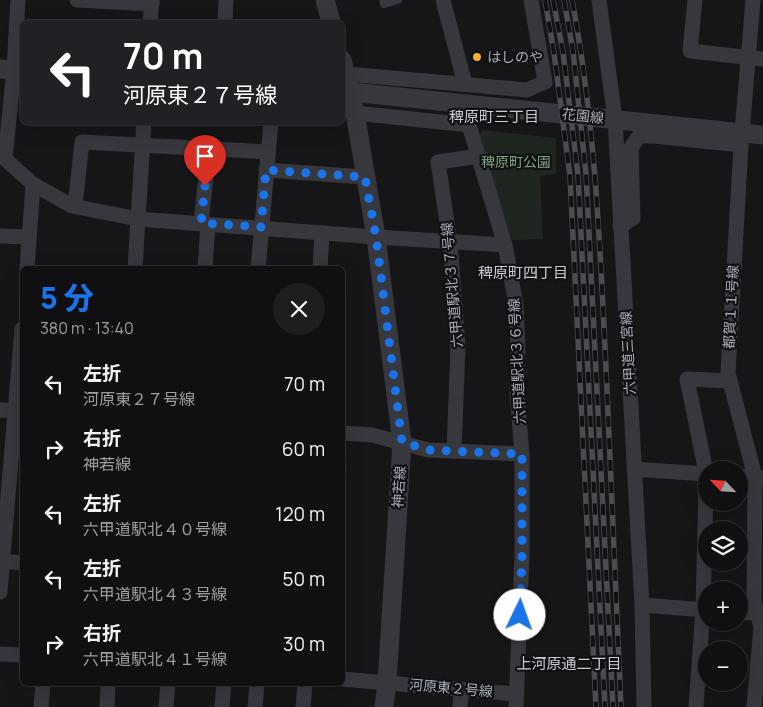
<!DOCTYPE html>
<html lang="ja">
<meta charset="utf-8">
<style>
body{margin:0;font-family:Manrope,"Noto Sans JP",sans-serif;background:#1e1e20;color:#f1f3f6;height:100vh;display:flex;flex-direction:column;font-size:19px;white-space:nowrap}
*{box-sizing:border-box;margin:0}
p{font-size:16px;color:#9c9d9f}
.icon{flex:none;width:28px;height:28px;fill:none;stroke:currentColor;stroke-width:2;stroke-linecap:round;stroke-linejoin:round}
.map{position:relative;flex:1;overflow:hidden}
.sheet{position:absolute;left:20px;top:266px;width:325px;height:420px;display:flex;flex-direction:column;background:#101012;border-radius:8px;box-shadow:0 5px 20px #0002,0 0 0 1px #303032}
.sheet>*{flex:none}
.hud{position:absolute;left:20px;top:20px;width:325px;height:105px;border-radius:8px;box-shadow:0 5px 20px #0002,0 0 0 1px #303032;background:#202124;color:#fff;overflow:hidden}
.needle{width:32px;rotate:295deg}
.buttons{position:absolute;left:698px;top:461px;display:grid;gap:10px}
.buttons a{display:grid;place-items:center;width:50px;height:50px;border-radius:50%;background:#101012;box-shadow:0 5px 20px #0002,0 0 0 1px #303032;font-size:25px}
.pin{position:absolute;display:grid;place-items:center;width:42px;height:42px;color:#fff;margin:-51px -21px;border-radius:50% 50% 50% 0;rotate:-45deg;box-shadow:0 0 5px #0007}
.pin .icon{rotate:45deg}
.me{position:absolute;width:55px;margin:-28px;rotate:3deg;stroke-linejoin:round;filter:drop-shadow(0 0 4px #0008)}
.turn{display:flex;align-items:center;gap:18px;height:105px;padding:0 20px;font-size:22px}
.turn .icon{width:65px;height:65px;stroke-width:2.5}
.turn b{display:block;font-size:35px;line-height:42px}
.round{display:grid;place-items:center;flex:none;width:52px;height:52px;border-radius:26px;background:#1e1e20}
.head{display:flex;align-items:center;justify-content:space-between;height:85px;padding:0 20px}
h1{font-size:30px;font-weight:800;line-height:38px;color:#1a73e8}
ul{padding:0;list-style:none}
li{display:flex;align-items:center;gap:15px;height:65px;padding:0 20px}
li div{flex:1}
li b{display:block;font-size:19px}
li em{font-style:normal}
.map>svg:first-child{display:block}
</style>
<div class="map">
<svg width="763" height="707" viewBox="0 0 763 707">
<rect width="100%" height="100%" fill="#161618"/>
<g fill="#1e261f">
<polygon points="482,130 556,138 556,174 540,176 543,239 512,240 478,136"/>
<polygon points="343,463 347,463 343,519 342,463"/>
</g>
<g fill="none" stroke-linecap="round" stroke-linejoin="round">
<polyline stroke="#37383d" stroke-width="8" points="383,0 384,4 398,0"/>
<g stroke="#37383d" stroke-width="15">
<polyline points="18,0 14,69 5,159 33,184 72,206 138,219 135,269"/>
<polyline points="77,0 152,4"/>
<polyline points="443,0 465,84"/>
<polyline points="599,0 615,119 642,605 644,707"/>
<polyline points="695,0 690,51 763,59"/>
<polyline points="753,0 741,145 728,373 755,477 754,602 761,627 754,707"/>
<polyline points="150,22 152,0"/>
<polyline points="225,22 226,0"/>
<polyline points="347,74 527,90 545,82 531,0"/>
<polyline points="355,113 469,125 505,245 516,304 518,347 517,393 522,454 522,556 516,707"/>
<polyline points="144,122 138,219 376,237 505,245"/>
<polyline points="266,170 365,177"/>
<polyline points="75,206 82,142 268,152"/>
<polyline points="201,223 209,148"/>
<polyline points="620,226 633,218 631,148 639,136 654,136 741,145"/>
<polyline points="0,236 29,237"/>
<polyline points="27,269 33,184"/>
<polyline points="205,269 208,224"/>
<polyline points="258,269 271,122"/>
<polyline points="320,269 322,233"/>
<polyline points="0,410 22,411"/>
<polyline points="342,433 372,435 428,450 522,454"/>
<polyline points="454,451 458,347 450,242 438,162 479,156"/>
<polyline points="634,469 706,474"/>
<polyline points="706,472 687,379 730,381"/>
<polyline points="739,476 763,478"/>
<polyline points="3,561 22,563"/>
<polyline points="0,592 22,329"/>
<polyline points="642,605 706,610"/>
<polyline points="739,612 763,614"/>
<polyline points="0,654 22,655"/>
<polyline points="342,679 516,694"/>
<polyline points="41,707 43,684"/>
<polyline points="107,707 108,684"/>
<polyline points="166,707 168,684"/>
<polyline points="222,707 224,684"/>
<polyline points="255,707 257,684"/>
<polyline points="303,707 305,684"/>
<polyline points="460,707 461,689"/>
<polyline points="696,707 703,609 706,489"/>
</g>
<g stroke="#37383d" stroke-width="19">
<polyline points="325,0 331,22"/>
<polyline points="342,60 355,113 376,237 402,442 387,683 384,707"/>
<polyline points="0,69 22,70"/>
<polyline points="342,91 763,135"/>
</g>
<g stroke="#4a4c52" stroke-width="5.5">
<g id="rail">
<polyline points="545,0 554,53 570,176 596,707"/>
<polyline points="553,0 563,52 578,175 605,707"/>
<polyline points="564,0 573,51 586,174 613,707"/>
<path d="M572,0C595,121 600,245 606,368C611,481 616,594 621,707"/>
</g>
</g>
<use href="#rail" stroke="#111113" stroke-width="4" stroke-dasharray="11" stroke-linecap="butt"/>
</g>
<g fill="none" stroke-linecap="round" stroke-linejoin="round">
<polyline stroke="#1a73e8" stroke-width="9" stroke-dasharray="0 16.2" points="205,186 201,223 261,227 266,170 365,177 376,237 402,442 428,450 522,454 522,556 520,615"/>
</g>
<circle fill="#f2b134" stroke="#111113" stroke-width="2" cx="477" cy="57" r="5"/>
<g text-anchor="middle" stroke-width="4.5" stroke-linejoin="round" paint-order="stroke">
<g font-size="14" fill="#a8adb8" stroke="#111113" text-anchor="start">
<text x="487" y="62">はしのや</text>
</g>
<g font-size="14" fill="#a8adb8" stroke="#111113">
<text transform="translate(583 116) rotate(6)" y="5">花園線</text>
<text transform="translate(452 285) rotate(-95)" y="5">六甲道駅北３７号線</text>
<text transform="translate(731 307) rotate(-87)" y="5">都賀１１号線</text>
<text transform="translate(628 353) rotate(-93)" y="5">六甲道三宮線</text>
<text transform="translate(517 361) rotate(-93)" y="5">六甲道駅北３６号線</text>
<text transform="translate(399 487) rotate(-86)" y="5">神若線</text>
<text transform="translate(451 688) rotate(5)" y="5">河原東２号線</text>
</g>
<g font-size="14" fill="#7fa381" stroke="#111113">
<text x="516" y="167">稗原町公園</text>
</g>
<g font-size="15" fill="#c9ccd4" stroke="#111113">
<text x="494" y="122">稗原町三丁目</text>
<text x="523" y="278">稗原町四丁目</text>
<text x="569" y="669">上河原通二丁目</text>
</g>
</g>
</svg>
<div class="buttons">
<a><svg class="needle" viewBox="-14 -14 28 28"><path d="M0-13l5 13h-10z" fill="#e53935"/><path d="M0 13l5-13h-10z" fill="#9c9d9f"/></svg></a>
<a><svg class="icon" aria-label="layers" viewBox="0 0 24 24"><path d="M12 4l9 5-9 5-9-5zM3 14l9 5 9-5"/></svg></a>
<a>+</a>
<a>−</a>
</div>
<div class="pin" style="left:205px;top:186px;background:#d93025"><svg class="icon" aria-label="arrive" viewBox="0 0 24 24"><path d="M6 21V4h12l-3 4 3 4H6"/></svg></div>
<svg class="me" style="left:520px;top:615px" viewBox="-20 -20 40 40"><circle r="19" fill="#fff"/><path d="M0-13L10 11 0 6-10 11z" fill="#1a73e8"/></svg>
<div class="hud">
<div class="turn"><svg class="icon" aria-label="left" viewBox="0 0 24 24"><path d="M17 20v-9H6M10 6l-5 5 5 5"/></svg><div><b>70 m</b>河原東２７号線</div></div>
</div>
<section class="sheet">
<div class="head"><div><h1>5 分</h1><p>380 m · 13:40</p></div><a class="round"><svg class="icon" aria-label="close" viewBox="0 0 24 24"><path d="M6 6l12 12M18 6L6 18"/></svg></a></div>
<ul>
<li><svg class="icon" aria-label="left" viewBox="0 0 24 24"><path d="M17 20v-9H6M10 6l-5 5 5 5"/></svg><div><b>左折</b><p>河原東２７号線</p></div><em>70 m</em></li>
<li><svg class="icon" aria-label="right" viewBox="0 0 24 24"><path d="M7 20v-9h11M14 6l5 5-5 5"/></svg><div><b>右折</b><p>神若線</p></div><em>60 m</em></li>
<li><svg class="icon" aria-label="left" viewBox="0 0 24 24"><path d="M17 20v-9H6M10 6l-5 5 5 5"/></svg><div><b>左折</b><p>六甲道駅北４０号線</p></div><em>120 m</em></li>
<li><svg class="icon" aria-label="left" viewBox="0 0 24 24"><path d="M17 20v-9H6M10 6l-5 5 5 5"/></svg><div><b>左折</b><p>六甲道駅北４３号線</p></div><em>50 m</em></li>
<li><svg class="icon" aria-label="right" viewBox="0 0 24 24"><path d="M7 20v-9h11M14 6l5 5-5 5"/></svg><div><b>右折</b><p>六甲道駅北４１号線</p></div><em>30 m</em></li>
</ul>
</section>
</div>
